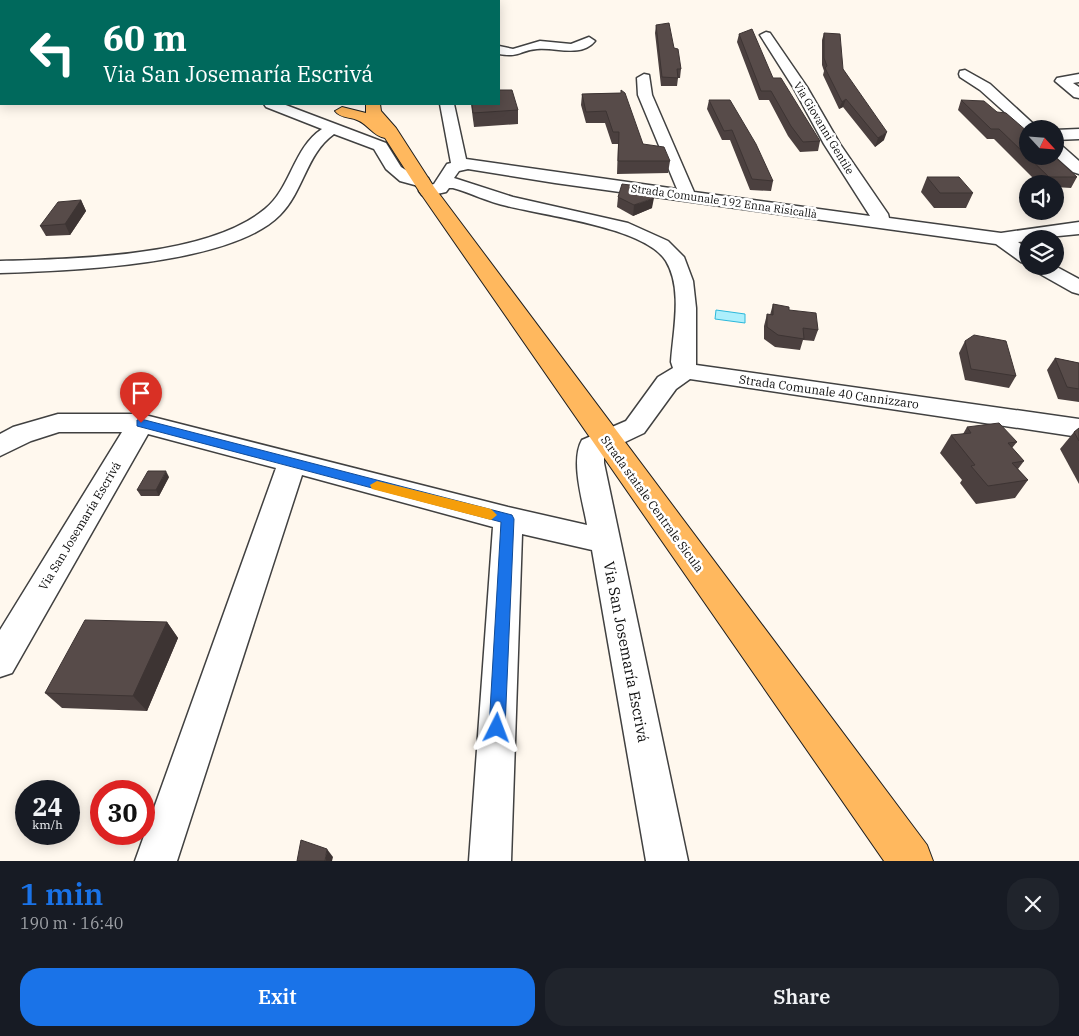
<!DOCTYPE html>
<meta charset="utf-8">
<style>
body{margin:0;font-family:"IBM Plex Serif",serif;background:#20242c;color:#f1f3f6;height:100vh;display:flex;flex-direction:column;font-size:19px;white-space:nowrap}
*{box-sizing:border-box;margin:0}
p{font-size:16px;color:#9ea1a6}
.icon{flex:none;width:28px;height:28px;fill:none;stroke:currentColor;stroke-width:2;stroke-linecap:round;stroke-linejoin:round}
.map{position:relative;height:861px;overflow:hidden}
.side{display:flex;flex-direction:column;background:#171b24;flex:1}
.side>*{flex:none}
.top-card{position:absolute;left:0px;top:0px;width:500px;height:105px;box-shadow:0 2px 12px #0003;background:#00695c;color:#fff;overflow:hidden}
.needle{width:32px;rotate:116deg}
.tools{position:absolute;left:1019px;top:120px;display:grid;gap:10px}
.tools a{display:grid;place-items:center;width:45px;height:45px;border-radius:50%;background:#171b24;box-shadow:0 2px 12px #0003;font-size:25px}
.speed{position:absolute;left:15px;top:780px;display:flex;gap:10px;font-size:25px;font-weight:700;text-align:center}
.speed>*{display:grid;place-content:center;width:65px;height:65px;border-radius:50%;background:#171b24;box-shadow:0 2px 12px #0003;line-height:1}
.speed small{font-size:12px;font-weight:400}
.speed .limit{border:8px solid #d22;background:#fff;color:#111}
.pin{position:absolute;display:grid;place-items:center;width:42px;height:42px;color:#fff;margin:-51px -21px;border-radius:50% 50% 50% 0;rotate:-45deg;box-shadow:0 0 5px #0007}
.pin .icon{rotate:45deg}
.me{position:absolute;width:55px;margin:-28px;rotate:3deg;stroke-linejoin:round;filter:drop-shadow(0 0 4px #0008)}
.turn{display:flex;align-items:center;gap:18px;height:105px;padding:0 20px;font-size:22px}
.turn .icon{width:65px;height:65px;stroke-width:2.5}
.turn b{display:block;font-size:35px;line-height:42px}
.round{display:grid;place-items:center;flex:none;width:52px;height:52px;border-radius:20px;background:#20242c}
.headline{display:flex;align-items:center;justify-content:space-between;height:85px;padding:0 20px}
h1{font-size:30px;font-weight:600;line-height:38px;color:#1a73e8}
.action{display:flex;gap:10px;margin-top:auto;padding:10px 20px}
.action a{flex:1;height:58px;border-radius:20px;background:#1a73e8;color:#fff;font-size:20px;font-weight:600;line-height:58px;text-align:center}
.action a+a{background:#20242c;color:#f1f3f6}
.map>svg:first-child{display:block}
</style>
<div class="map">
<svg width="1079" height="861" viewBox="0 0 1079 861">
<rect width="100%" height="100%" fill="#fff8ee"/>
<polygon fill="#adeffc" stroke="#2cb8db" points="716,310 745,314 745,323 715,319"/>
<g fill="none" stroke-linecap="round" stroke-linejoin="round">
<g stroke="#414141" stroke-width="3">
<g id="minor">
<polygon points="79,0 89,0 90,1 80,1"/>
<polygon points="323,0 339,0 340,1 324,1"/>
<rect x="0" y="23" width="1" height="6"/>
<path d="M766,32L770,33L807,87L840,144L888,214L889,218L1001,233L1079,222V234L1028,239V241L1018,242L1028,249V264L1021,262L996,244L555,183L468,169L459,171L454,178L513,197L628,223L668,241L684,257L693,281L696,308V365L1079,419V437L690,379L676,389L644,433L604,452V463L688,861H646L592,550L522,534L511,861H469L493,527L302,475L177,861H135L276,468L148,434L12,673L0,677V630L122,432H59L31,441L0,456V434L13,427L58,414H141L508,507L587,525C583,502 570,461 582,440L626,421L658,377L673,368L671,362C673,331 683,289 666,261C645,227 545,216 507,206C488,202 471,193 453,188H449L446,192L428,196L422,195L419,191L422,187L434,184L447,164L451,163L440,104H454L466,159L677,189L638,95L637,78L644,74L649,75L652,95L694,192L870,216L824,144L793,87L760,35Z"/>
<path d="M589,37L595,41C581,58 556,47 537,49C521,50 519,58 499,54V46L513,49L540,41L571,44Z"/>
<polygon points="965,70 990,84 1039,129 1028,129 1027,132 980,90 960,77 959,74 960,71"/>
<polygon points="1079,74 1079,82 1073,83 1079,87 1079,98 1074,97 1055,81 1057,78"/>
<path d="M264,104H283L386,143L401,167L412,174L428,178L430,182L428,186L422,187L400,181L386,169L374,149L334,134C306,154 304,191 280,215C231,265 69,271 0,273V261C74,259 207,257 265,209C291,188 293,148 322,129L266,107Z"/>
<polygon points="1079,129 1079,139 1055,140 1055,130"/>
<polygon points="1055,143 1061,145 1079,161 1079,174 1073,172 1055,156"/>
<polygon points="1030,266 1055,266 1079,279 1079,294 1072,292 1033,270"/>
</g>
</g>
<g stroke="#1f1f1f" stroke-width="2">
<path id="major" d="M366,104H380L381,111L396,128L434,187L927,845L933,861H884L419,191L385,138C373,136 368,124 357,120C350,117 340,118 335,111L342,107L366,113Z"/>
</g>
<use href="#minor" fill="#fff" fill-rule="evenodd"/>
<use href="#major" fill="#ffb85e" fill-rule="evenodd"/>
</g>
<g fill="#4b403f">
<polygon points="656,25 674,48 681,69 680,78 678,78 677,86 661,86 655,33"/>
<polygon points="824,33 843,69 884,140 875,147 843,107 839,109 823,75 824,71 822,65 822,40"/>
<polygon points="739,34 820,141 818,151 800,152 788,136 769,100 759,100 737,42"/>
<polygon points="621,93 643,144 670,161 668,173 617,174 618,144 612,144 605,123 586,123 581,105 582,94"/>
<polygon points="709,100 773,181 771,191 750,190 730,140 722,140 707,109"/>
<polygon points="961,100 997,112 1077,177 1071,188 1055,187 1055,184 1039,184 994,139 987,139 958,110"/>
<polygon points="471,104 499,104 518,110 518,124 474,127"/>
<polygon points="927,177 973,193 966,208 934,208 921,192"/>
<polygon points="618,197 652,208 633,216 617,207"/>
<polygon points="81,200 86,211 70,235 46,236 40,226"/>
<polygon points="773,304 789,310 818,330 814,341 803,340 800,350 775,347 764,339 764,326 767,314 770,315"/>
<polygon points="965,341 1016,376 1009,388 965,380 959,353"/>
<polygon points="1055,358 1079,363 1079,402 1058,399 1047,370"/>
<polygon points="967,427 1017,442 1012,448 1024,461 1018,469 1028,480 1015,498 976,504 960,483 962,480 940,453 951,435 963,434"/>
<polygon points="1079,428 1079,484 1060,449 1074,432"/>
<polygon points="169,477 159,496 141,496 137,490"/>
<polygon points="167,622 178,638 147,711 62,708 45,693"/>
</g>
<g fill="#3d3433">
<polygon points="846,99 843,107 839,109 842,102"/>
<polygon points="887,132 884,140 875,147 878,138"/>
<polygon points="654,198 652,208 633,216 634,205"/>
<polygon points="81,200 86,211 70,235 65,224"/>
<polygon points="166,471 169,477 159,496 156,490"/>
<polygon points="167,622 178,638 147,711 133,696"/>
<polygon points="327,849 333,857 332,861 325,861"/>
</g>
<g fill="#574b49" stroke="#3d3433">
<polygon points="669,23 674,48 678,49 681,69 677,69 678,78 662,77 656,25"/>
<polygon points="752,29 773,78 781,78 820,141 803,142 791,126 771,91 761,91 739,34"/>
<polygon points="824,33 840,34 843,69 887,132 878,138 846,99 842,102 825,68 827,66 824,58"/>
<polygon points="499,90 512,90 518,110 473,113 472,104 499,104"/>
<polygon points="621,90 625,93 643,144 664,147 670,161 618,161 619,132 613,132 606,111 586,112 582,94 621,93"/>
<polygon points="709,100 730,100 756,144 773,181 752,179 732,130 724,131"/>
<polygon points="961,100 984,101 997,112 1006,113 1028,132 1028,156 1054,156 1077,177 1049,177 999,129 991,129"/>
<polygon points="927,177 959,177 973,193 940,193"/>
<polygon points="622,184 630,185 654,198 634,205 618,197"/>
<polygon points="81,200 65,224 40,226 58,202"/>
<polygon points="773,304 789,307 789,310 816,313 818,330 803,328 804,339 778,335 767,327 767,314 773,315"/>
<polygon points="974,335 1006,341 1016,376 971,369 965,341"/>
<polygon points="1055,358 1079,363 1079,389 1067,387"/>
<polygon points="999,423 1017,442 1008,443 1024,461 1012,463 1028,480 988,486 971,466 975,465 951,435 971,433 967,427"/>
<polygon points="1079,428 1079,441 1074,432"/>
<polygon points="148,471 166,471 156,490 137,490"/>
<polygon points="85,620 167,622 133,696 45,693"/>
<polygon points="301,840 327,849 325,861 297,861"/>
</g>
<polygon fill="#1a73e8" stroke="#114b97" points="141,419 512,515 514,519 505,728 503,734 497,736 491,734 489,728 501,522 137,426 137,420"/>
<polygon fill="#f59e0b" points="377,481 491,509 497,515 491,520 372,489 370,485"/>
<g text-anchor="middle" stroke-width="5" stroke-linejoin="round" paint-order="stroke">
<g font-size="11" fill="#0e0e0e" stroke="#fff">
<text transform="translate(824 128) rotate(59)" y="4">Via Giovanni Gentile</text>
<text transform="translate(724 201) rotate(8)" y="4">Strada Comunale 192 Enna Risicallà</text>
</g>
<g font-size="12" fill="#0e0e0e" stroke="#fff">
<text transform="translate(829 392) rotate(8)" y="4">Strada Comunale 40 Cannizzaro</text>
<text transform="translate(652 504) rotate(54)" y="4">Strada statale Centrale Sicula</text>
<text transform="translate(80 526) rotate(-59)" y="4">Via San Josemaría Escrivá</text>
</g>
<g font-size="15" fill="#0e0e0e" stroke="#fff">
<text transform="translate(626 652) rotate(79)" y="5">Via San Josemaría Escrivá</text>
</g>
</g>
</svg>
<div class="tools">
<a><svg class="needle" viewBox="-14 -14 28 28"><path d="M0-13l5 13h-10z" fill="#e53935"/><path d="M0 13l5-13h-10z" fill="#9ea1a6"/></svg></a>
<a><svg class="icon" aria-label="sound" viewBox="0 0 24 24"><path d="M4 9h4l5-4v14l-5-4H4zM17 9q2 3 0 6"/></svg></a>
<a><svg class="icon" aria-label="layers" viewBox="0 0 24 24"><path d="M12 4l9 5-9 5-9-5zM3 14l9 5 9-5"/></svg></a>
</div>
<div class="speed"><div>24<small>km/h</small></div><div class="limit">30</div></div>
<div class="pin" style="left:141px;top:423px;background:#d93025"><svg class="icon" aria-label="arrive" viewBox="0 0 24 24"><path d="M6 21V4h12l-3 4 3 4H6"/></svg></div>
<svg class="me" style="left:497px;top:728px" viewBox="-20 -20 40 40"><path d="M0-17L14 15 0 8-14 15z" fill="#1a73e8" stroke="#fff" stroke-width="4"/></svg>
<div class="top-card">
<div class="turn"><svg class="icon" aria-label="left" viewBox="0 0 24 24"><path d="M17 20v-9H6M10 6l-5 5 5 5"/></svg><div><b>60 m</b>Via San Josemaría Escrivá</div></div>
</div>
</div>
<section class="side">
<div class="headline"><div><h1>1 min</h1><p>190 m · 16:40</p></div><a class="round"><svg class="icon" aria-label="close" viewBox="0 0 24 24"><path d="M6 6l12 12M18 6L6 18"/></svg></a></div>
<div class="action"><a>Exit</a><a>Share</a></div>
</section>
